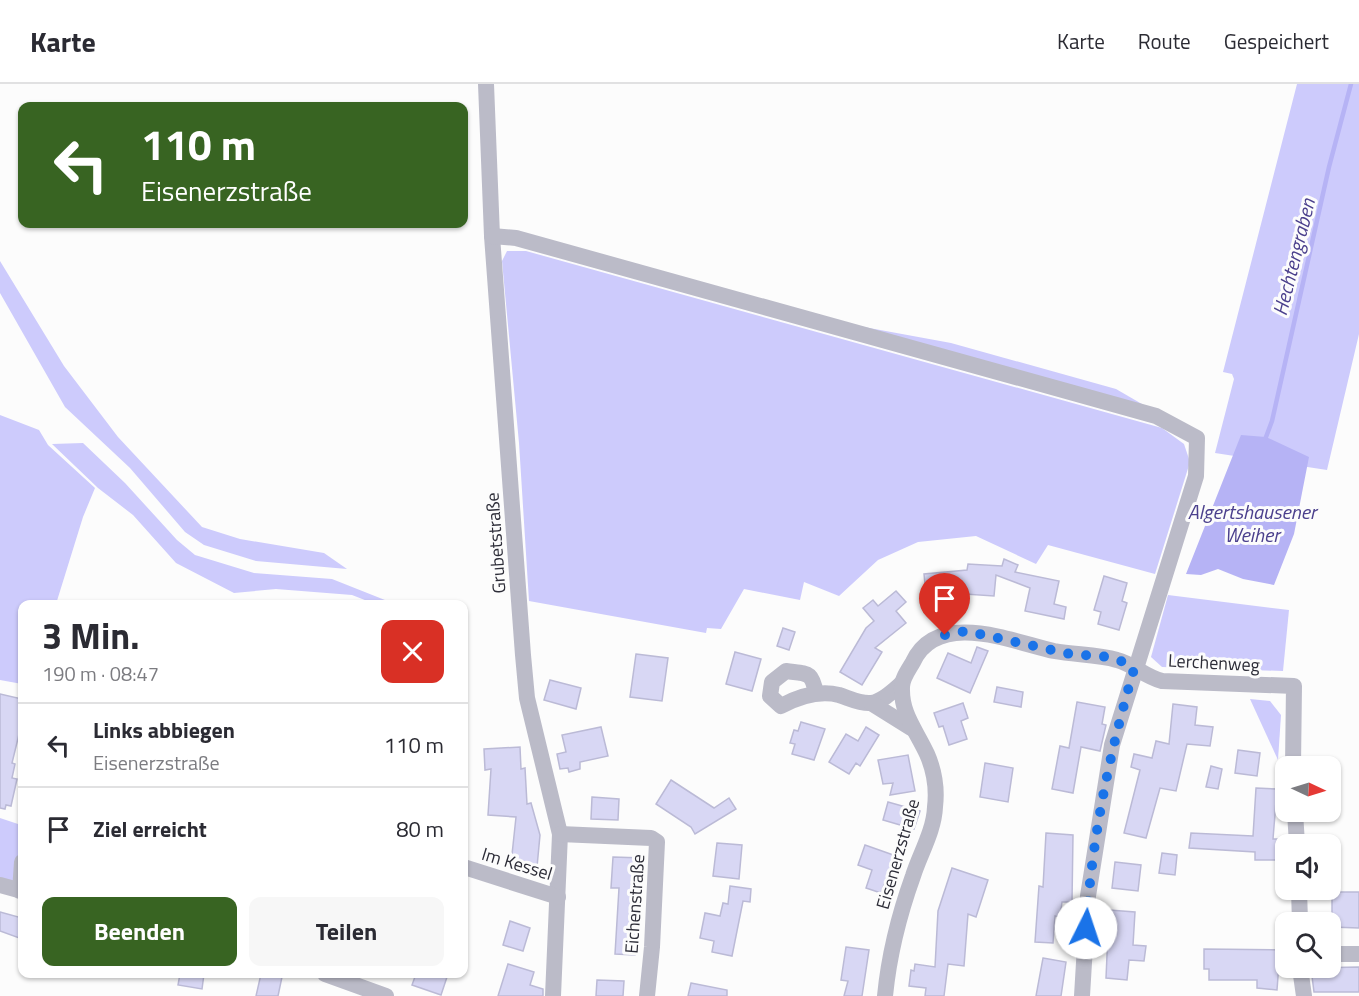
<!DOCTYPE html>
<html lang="de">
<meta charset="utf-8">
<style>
body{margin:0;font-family:"Titillium Web",sans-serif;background:#f7f7f7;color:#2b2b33;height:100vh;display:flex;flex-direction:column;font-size:22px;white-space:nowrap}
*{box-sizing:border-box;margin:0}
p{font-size:20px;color:#7c7c81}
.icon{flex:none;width:33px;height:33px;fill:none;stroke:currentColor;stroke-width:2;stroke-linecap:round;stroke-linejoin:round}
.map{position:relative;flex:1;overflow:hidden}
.details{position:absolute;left:18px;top:516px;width:450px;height:378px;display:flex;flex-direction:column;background:#fff;border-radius:12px;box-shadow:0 2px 4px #0004}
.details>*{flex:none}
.guide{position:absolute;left:18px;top:18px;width:450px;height:126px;border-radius:12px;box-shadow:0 2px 4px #0004;background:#386422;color:#fff;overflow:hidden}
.needle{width:39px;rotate:94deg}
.buttons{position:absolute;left:1275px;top:672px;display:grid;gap:12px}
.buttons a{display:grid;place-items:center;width:66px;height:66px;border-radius:12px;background:#fff;box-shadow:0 2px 4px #0004;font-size:30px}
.pin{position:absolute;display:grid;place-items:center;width:51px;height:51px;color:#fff;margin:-62px -26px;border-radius:50% 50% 50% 0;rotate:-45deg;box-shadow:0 0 6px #0007}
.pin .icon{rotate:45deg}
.me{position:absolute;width:66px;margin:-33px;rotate:4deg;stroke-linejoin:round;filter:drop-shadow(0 0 4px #0008)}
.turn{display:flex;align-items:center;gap:21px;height:126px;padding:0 24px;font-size:27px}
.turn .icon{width:78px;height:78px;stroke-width:2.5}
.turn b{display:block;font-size:42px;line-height:51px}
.round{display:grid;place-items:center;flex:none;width:63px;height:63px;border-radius:12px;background:#f7f7f7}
.summary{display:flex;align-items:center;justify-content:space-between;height:102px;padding:0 24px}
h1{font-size:36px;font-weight:700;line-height:45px}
.action{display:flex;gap:12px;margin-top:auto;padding:12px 24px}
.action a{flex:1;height:69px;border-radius:12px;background:#386422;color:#fff;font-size:24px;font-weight:700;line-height:69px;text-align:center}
.action a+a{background:#f7f7f7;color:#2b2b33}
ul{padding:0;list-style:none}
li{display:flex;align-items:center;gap:18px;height:84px;padding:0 24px;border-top:2px solid #e1e1e2}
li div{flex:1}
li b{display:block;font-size:22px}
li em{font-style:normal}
header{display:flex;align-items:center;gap:36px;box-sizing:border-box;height:84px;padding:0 30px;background:#fff;border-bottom:2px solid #e1e1e2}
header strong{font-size:28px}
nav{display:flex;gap:33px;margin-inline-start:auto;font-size:21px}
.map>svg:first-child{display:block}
</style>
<header>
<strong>Karte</strong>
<nav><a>Karte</a><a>Route</a><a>Gespeichert</a></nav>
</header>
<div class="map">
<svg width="1359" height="912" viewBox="0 0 1359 912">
<rect width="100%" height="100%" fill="#fcfcfc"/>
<g fill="#cdcbfc">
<polygon points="1297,0 1359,0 1359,250 1327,386 1215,369 1234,295 1232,290 1223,288"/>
<polygon points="507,167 526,167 1162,344 1184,360 1190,378 1155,490 1048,461 1036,480 976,452 918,458 878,476 839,512 804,498 800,516 744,505 721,545 707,544 706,549 529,517 519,359 502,177"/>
<polygon points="0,177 64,282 118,353 202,443 240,455 324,469 347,485 256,477 204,461 185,448 130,384 65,323 0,209"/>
<polygon points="853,241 951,259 1116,305 1154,327"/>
<polygon points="0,331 39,346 48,361 95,404 83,433 56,520 22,520 22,600 0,596"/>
<polygon points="83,359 125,399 177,456 195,471 254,489 332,495 395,520 375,520 352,511 276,505 234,509 176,479 133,431 98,404 52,360"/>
<polygon points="1168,511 1289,526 1283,587 1162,583 1151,573"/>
<polygon points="1250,615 1270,617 1281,631 1278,676"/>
<polygon points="0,734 21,741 16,800 0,796"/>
</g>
<polygon fill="#b6b3f5" points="1241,351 1266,353 1309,373 1294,450 1274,501 1243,495 1218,485 1201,491 1186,490"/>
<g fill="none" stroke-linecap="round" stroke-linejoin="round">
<polyline stroke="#b6b3f5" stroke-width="4.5" points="1266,353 1272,337 1329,83 1351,0"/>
</g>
<g fill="#d8d7f4" stroke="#bbbad6" stroke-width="1.5">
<polygon points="1004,475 1018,481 1015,488 1059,497 1054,520 1066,523 1064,535 1025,527 1030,504 996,491 994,512 950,509 951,518 927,521 924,490 967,486 968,480 1002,482"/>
<polygon points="1104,492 1127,499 1122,517 1127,519 1119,546 1098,540 1101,528 1094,526"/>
<polygon points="896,507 906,518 896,527 906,539 875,564 882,568 862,601 840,588 866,544 874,537 863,524 873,516 878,522"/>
<polygon points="783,544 795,548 789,566 777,562"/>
<polygon points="977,563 988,567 970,609 937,594 948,569 971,579"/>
<polygon points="735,568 761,575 752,607 726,600"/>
<polygon points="636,570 668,574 662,617 630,613"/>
<polygon points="550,596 581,604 576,625 544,616"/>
<polygon points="997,603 1023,608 1021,623 994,618"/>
<polygon points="0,610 22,615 22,638 12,679 15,680 12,694 17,695 11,722 6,721 5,725 0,724"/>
<polygon points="1077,618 1105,623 1102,640 1106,641 1100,667 1081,663 1073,709 1052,705 1060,662 1069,664"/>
<polygon points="963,619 968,634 961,637 967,655 949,661 943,642 939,643 934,629"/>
<polygon points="1173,620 1197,623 1195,641 1213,643 1210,662 1187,660 1176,707 1160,704 1146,754 1124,749 1140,686 1131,683 1134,670 1152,674 1156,657 1169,660"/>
<polygon points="801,638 825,645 814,676 792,670 795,660 790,659 794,646 798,647"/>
<polygon points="601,643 608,672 580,678 580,685 569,688 568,684 560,685 557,670 566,668 562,651"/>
<polygon points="866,643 879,651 860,682 856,679 849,690 829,678 846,650 858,657"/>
<polygon points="520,663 521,685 525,684 527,720 531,719 540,751 537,783 511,780 516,733 488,731 491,685 485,686 484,665"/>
<polygon points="1238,666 1260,669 1257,692 1235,689"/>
<polygon points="908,671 915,707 890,711 893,699 883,700 878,676"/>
<polygon points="985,679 1013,684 1008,718 980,713"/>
<polygon points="1211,682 1222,685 1218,705 1206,703"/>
<polygon points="671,696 714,724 729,714 736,725 695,750 691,743 656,720"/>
<polygon points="1256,704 1277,705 1273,755 1277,755 1277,776 1255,776 1255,768 1189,764 1191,749 1253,752"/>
<polygon points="592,713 619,715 618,736 591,735"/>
<polygon points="888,718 920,727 914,745 883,736"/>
<polygon points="1046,749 1073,751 1072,818 1062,818 1060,833 1055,832 1053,859 1035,858 1039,802 1043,803"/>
<polygon points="717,759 742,761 739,795 713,792"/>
<polygon points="865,761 899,773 892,794 887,792 881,809 866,804 872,786 858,781"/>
<polygon points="1162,769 1177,771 1175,791 1159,789"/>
<polygon points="613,773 643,774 635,871 615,870 619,804 611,804"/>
<polygon points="1115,778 1141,781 1138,807 1112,804"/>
<polygon points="952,784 988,796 976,833 968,830 964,882 948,880 944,912 925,912 926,904 909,902 911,886 914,887 915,880 935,883 938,827"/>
<polygon points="730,802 751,805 750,818 743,817 732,872 712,868 714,857 700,854 705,829 720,832 723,819 728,820"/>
<polygon points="1332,808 1359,808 1359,844 1332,843"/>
<polygon points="1109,826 1135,828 1133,861 1146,862 1144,877 1129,876 1127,896 1106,894"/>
<polygon points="0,828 22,834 22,855 0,847"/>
<polygon points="510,837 530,844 523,867 503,861"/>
<polygon points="846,863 869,866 862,912 844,912 848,897 841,896"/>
<polygon points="1204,865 1286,866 1285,879 1279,879 1277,906 1257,904 1257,896 1209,896 1209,885 1204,885"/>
<polygon points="1043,874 1066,878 1061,912 1036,912"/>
<polygon points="508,880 534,888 530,901 543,905 543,912 498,912"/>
<polygon points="1359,883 1359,908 1314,908 1311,884"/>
<polygon points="180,890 204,890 202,905 178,901"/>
<polygon points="261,890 282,893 278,912 256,912"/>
<polygon points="416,890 448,890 441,911 412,901"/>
<polygon points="597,896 624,897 623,912 596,912"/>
<polygon points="691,899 727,906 727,912 688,912"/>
</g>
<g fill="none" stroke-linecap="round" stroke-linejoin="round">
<g stroke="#bbbbc8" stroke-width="16">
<polyline points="486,0 492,152 523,571 527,614 560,750 553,912"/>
<polyline points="492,152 516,154 1156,332 1197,354 1196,392 1112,661 1088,812 1082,912"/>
<path d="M816,610C812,587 808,590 786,587L772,598L770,612L781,622C798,613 819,606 839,611C849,614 860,620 871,619C882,618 893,607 902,599"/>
<polyline points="871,619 911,644"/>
<polyline points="1295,728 1297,760"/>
<polyline points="560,750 651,754 657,758 652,863 647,912"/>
<polyline points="464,783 558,813"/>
<polyline points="0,801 22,807"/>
<polyline points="1299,806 1300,838"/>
<polyline points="20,807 22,778"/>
<polyline points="1330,870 1359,870"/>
<polyline points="1300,884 1304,912"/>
<polyline points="325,890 386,912"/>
<path d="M885,912C889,871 899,831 913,792C920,770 934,747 935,723C937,706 934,686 927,670C916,646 901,630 902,603C902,594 909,585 913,578C938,525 1013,558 1054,567C1075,571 1097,570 1117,576C1133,580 1144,592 1162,597L1294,602L1293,682"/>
</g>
</g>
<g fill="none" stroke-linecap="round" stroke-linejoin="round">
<path stroke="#1a73e8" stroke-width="10" stroke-dasharray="0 18" d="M945,551L966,547L1070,570L1109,573L1121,577L1134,585C1109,671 1092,754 1086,844"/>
</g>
<g text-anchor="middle" stroke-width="6" stroke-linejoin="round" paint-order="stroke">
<g font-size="18" fill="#2d2d38" stroke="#fcfcfc">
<text transform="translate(496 459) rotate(-94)" y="6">Grubetstraße</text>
<text transform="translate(1214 579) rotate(3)" y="6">Lerchenweg</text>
<text transform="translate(898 770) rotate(-74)" y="6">Eisenerzstraße</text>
<text transform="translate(517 780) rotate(17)" y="6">Im Kessel</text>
<text transform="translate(635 820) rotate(-86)" y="6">Eichenstraße</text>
</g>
<g font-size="20" font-style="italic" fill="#4b408d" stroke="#fcfcfc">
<text transform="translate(1294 173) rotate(-76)" y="7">Hechtengraben</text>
<text x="1252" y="435">Algertshausener<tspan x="1252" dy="23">Weiher</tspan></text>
</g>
</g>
</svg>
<div class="buttons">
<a><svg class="needle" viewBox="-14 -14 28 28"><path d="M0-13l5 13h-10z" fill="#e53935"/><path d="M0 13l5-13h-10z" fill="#7c7c81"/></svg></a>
<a><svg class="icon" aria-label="sound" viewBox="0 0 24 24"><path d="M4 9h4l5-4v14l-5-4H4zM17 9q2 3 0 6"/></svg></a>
<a><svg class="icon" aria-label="search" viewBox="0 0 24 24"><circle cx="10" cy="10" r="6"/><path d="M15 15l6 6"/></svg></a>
</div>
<div class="pin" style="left:945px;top:551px;background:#d93025"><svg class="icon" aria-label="arrive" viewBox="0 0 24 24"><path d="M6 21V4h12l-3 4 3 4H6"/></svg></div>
<svg class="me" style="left:1086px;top:844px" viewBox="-20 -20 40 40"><circle r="19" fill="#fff"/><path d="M0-13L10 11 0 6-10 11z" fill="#1a73e8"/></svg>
<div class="guide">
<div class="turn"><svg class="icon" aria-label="left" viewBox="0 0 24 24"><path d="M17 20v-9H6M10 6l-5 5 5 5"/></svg><div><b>110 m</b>Eisenerzstraße</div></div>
</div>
<section class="details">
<div class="summary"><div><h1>3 Min.</h1><p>190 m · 08:47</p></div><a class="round" style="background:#d93025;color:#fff"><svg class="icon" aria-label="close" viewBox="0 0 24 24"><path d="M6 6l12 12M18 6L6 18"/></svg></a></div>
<ul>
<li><svg class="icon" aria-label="left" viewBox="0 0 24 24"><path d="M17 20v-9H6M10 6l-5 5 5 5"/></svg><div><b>Links abbiegen</b><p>Eisenerzstraße</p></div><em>110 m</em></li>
<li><svg class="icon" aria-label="arrive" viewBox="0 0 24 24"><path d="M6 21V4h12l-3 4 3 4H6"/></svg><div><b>Ziel erreicht</b></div><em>80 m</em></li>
</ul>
<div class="action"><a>Beenden</a><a>Teilen</a></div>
</section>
</div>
